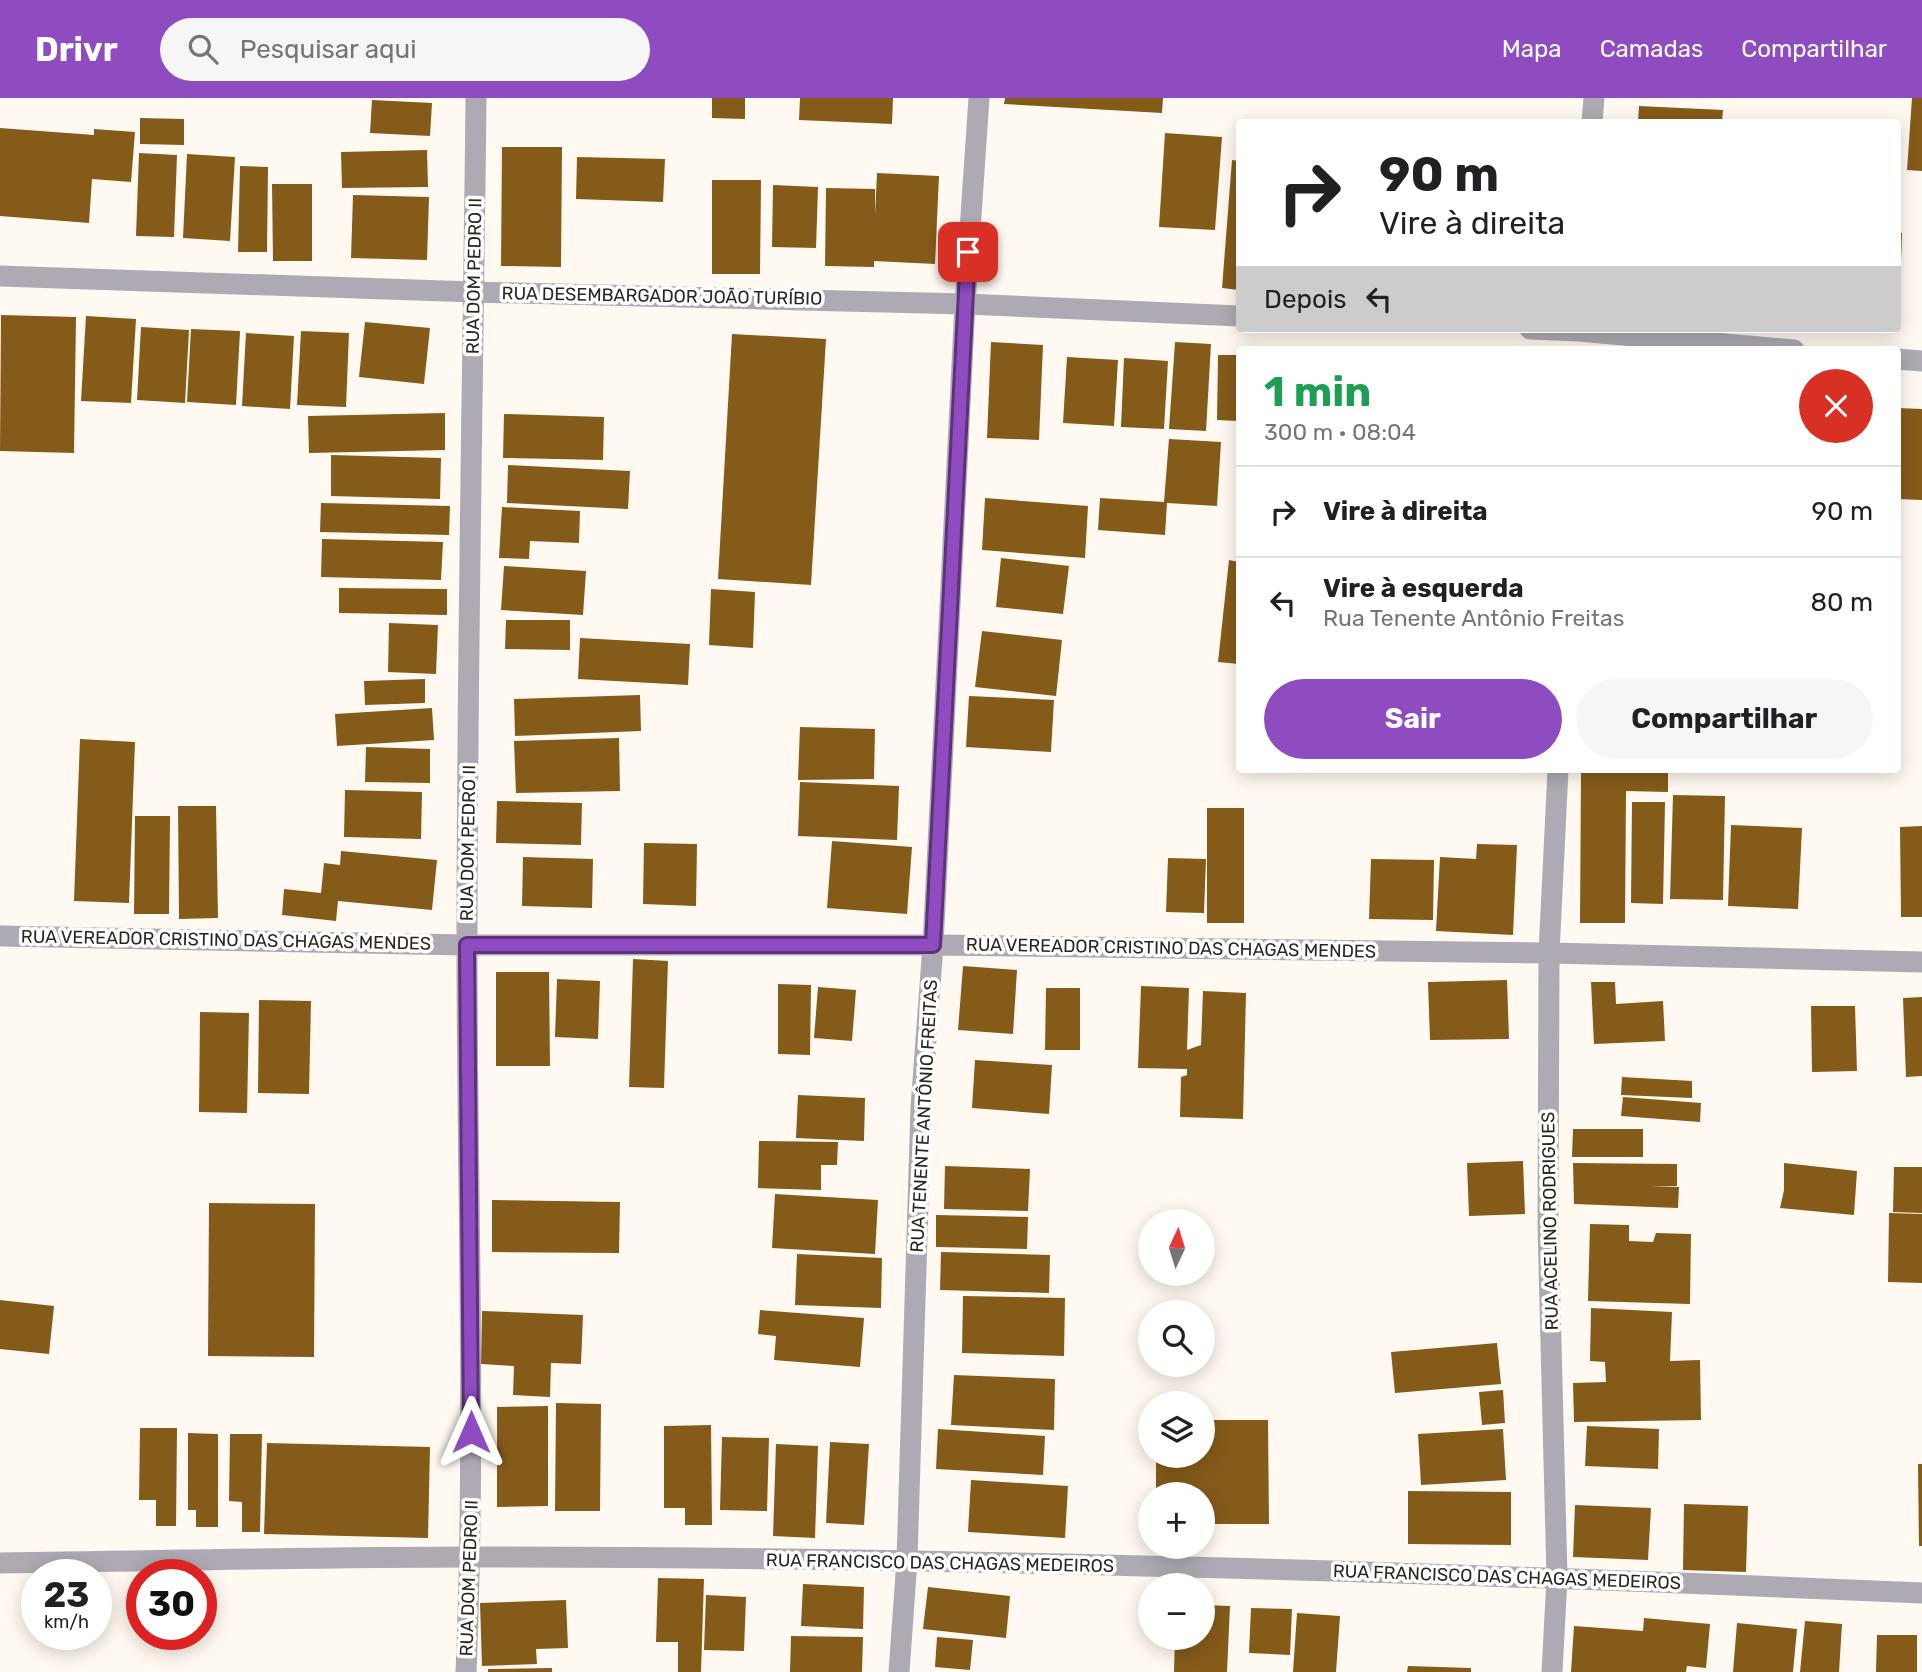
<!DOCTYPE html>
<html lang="pt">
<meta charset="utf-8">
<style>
body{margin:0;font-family:Rubik,sans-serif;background:#f6f6f6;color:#202124;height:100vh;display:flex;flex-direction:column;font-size:26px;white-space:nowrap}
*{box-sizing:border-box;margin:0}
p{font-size:23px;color:#757577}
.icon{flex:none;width:38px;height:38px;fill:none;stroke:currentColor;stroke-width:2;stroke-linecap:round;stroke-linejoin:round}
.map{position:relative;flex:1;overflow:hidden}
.drawer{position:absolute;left:1236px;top:248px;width:665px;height:427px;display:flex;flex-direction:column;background:#fff;border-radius:7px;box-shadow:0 4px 18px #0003}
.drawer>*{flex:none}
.guide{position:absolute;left:1236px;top:21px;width:665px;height:214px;border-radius:7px;box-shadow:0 4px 18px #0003;background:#fff;color:#202124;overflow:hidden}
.needle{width:46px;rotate:4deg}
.tools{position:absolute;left:1138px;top:1111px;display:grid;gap:14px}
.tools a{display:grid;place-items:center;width:77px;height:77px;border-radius:50%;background:#fff;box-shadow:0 4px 18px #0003;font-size:35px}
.speed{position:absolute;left:21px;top:1461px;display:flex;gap:14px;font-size:35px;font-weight:700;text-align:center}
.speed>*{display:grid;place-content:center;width:91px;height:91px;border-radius:50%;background:#fff;box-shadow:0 4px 18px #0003;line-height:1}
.speed small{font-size:18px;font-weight:400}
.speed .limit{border:10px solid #d22;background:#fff;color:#111}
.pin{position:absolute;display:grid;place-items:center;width:60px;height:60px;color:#fff;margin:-30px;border-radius:14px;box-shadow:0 4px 10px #0006}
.me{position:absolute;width:77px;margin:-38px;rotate:0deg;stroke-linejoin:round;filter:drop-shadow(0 0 5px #0008)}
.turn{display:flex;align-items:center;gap:24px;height:147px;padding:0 28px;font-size:32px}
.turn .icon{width:91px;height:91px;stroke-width:2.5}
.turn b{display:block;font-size:49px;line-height:60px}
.then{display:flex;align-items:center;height:66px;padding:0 28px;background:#0003;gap:14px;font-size:26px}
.round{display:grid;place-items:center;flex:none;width:74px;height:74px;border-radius:37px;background:#f6f6f6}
.summary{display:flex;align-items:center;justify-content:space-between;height:119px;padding:0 28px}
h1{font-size:42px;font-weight:700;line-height:52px;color:#1e9e55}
.button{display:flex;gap:14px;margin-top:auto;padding:14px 28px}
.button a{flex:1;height:80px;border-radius:42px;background:#8f4cc1;color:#fff;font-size:28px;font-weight:700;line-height:80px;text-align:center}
.button a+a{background:#f6f6f6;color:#202124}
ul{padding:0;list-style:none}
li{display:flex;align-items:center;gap:21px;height:91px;padding:0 28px;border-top:2px solid #e0e0e0}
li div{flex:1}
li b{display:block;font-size:26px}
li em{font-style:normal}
header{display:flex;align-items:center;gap:42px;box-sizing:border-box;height:98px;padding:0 35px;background:#8f4cc1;color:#fff}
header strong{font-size:33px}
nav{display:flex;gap:38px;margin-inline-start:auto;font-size:24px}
.search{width:490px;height:63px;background:#f6f6f6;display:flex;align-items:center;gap:18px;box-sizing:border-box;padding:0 24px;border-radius:38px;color:#757577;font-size:26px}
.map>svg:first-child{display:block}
</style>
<header>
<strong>Drivr</strong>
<div class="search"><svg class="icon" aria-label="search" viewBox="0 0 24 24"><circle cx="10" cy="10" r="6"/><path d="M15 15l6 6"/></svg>Pesquisar aqui</div>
<nav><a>Mapa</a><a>Camadas</a><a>Compartilhar</a></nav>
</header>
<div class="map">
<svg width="1922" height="1574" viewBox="0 0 1922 1574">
<rect width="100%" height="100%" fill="#fff9f1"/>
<g fill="#855b19">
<polygon points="712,0 745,0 745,21 712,20"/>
<polygon points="800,0 893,0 892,26 799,22"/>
<polygon points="1005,0 1163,0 1162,15 1004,6"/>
<polygon points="1912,0 1922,0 1922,73 1907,72"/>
<polygon points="372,2 432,5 430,38 370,35"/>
<polygon points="1639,8 1723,12 1722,24 1638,24"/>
<polygon points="140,20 184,21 184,47 140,46"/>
<polygon points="0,30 94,37 94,31 135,34 131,84 92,81 89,125 0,118"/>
<polygon points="1165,35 1222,39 1215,132 1159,129"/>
<polygon points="502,49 562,49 561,169 501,168"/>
<polygon points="427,52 428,89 342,90 341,54"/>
<polygon points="139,55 177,57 174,139 136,138"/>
<polygon points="187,56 235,59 230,143 183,140"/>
<polygon points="577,59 665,61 663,104 576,101"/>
<polygon points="1232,62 1239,63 1239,192 1222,190"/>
<polygon points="240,68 268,69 267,154 238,154"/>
<polygon points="877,75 939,78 935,166 874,163 874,169 825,168 826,90 875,91 875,117"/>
<polygon points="712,82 761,82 760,176 712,176"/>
<polygon points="272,86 312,86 312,163 273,163"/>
<polygon points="773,87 818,89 816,150 772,149"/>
<polygon points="353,97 429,99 427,162 351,160"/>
<polygon points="1897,135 1902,135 1899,219 1897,219"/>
<polygon points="1,217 76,219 74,355 0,353"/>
<polygon points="86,218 136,221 131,305 81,303"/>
<polygon points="365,224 430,230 424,286 359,279"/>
<polygon points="141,229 189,232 185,305 137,302"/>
<polygon points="191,231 240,233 236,307 187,304"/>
<polygon points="301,233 349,235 346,309 297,307"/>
<polygon points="246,235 294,238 290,311 242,308"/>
<polygon points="732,236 826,241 811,487 718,481"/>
<polygon points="991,244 1043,247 1039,342 987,340"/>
<polygon points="1175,244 1211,246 1206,333 1169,331"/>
<polygon points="1218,257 1239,257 1239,323 1217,322"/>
<polygon points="1067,259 1118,262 1114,328 1063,325"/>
<polygon points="1124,260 1168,263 1164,331 1121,329"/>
<polygon points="1897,310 1922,311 1922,402 1897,401"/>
<polygon points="445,315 445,352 309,355 308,318"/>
<polygon points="504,316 604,319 603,362 503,360"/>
<polygon points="1169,341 1221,344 1217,408 1167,405 1165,437 1098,432 1100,400 1164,404"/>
<polygon points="331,357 441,360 440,401 331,398"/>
<polygon points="508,367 630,373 628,411 507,405"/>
<polygon points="985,400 1088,408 1085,460 982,452"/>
<polygon points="321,405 450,408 449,437 320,434"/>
<polygon points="502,409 580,413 579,445 530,443 529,461 499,460"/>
<polygon points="322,441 443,444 441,482 321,479"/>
<polygon points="1001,460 1069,468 1063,516 996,509"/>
<polygon points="1229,462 1239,464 1239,566 1218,564"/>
<polygon points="504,468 586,473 583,517 501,512"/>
<polygon points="339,490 447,491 447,517 339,515"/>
<polygon points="711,491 755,494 753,550 709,547"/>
<polygon points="506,522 570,522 570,552 505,551"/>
<polygon points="389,525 438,527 436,576 388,574"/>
<polygon points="982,533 1062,542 1056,598 975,589"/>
<polygon points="580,540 690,546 688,587 578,581"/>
<polygon points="425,581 425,605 365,607 364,583"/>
<polygon points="640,597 641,633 515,638 514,601"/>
<polygon points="969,598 1054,602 1051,654 966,649"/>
<polygon points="432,610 434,642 337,648 335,616"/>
<polygon points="800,629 875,631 874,681 798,682"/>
<polygon points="619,640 620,693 516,695 514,643"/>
<polygon points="80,641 135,644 129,805 74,803"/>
<polygon points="366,649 430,651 430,685 365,684"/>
<polygon points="1581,672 1668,672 1668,694 1626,693 1625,825 1580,825"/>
<polygon points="800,684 899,688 897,742 798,738"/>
<polygon points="345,692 422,694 421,741 344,739"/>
<polygon points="1673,697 1725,698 1723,802 1670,801"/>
<polygon points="497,703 582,705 581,747 496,745"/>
<polygon points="1632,704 1665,704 1663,806 1631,805"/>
<polygon points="178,708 216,708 218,820 179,821"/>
<rect x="1207" y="710" width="37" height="115"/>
<polygon points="135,718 170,718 169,816 134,816"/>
<polygon points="1731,727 1802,730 1798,811 1728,808"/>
<polygon points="1922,728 1922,819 1901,819 1900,729"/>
<polygon points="832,743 912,749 907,816 827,810"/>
<polygon points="644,745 697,746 696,808 643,806"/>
<polygon points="1477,746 1517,747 1513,837 1436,833 1440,759 1476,761"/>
<polygon points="341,753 437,762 432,812 338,803 336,823 282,817 284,791 321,795 324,765 340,767"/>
<polygon points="523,759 593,761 592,810 522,808"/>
<polygon points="1168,760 1206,761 1204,815 1166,814"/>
<polygon points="1371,761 1434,762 1433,822 1369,821"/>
<polygon points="633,861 668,863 664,990 629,989"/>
<polygon points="963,868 1017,872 1013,936 958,932"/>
<polygon points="496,874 549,874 550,968 496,968"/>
<polygon points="557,881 600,883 598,941 555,939"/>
<polygon points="1507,882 1509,941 1430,942 1428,884"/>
<polygon points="1591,884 1615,884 1616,906 1663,903 1665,943 1594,946"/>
<polygon points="778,886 811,887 810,957 778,956"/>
<polygon points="1141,888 1189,890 1187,952 1201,947 1203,893 1246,895 1243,1021 1180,1019 1181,979 1187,977 1187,971 1138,970"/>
<polygon points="818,889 856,892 852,943 814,940"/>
<polygon points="1046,890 1080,890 1080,952 1045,952"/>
<polygon points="1922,899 1922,978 1906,979 1903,900"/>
<polygon points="259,902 311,903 309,996 258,995"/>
<polygon points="1811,908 1855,908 1857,973 1812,974"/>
<polygon points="200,914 249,915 247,1015 199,1014"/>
<polygon points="975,962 1052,967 1049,1016 972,1010"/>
<polygon points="1622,979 1692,983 1692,1000 1621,997"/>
<polygon points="798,997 865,1000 864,1043 796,1040"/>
<polygon points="1623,999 1701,1005 1700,1024 1621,1018"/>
<polygon points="1573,1031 1643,1031 1643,1059 1572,1059"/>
<polygon points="759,1043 838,1044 837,1067 821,1067 821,1092 758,1090"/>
<polygon points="1523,1063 1525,1116 1469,1118 1467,1065"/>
<polygon points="1573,1065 1677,1066 1677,1088 1650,1088 1679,1089 1678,1110 1574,1106"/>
<polygon points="1784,1065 1857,1073 1854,1117 1780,1110 1784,1092"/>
<polygon points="945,1068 1030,1071 1028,1113 944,1111"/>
<polygon points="1894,1069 1922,1069 1922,1115 1893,1114"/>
<polygon points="775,1096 878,1102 875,1156 772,1150"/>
<polygon points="492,1102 620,1104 619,1155 492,1154"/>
<polygon points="209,1105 315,1106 314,1259 208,1258"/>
<polygon points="1889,1115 1922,1116 1922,1185 1888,1184"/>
<polygon points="936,1117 1028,1119 1027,1151 936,1149"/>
<polygon points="1590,1126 1629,1127 1629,1143 1653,1144 1656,1135 1691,1136 1690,1206 1588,1203"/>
<polygon points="941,1154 1050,1157 1049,1195 940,1192"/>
<polygon points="797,1156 882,1160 881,1210 795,1207"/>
<polygon points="963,1198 1065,1200 1064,1258 962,1255"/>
<polygon points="0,1202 54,1208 49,1256 0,1251"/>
<polygon points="1591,1210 1672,1214 1670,1263 1700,1262 1701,1322 1574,1324 1573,1285 1606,1284 1605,1264 1590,1263"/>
<polygon points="760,1212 864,1220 860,1269 774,1262 776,1238 758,1236"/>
<polygon points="482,1213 583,1217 581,1266 551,1265 550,1299 513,1297 514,1268 481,1266"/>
<polygon points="1497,1245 1501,1286 1395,1295 1391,1254"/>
<polygon points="954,1277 1055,1281 1054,1332 951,1327"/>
<polygon points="1503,1292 1505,1325 1482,1327 1479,1294"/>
<polygon points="556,1305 601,1306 600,1413 555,1413"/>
<polygon points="548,1308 548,1408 497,1409 497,1309"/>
<polygon points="1207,1322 1268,1322 1269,1426 1207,1426 1207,1437 1202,1437 1202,1396 1156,1396 1156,1358 1202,1358 1202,1341 1207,1341"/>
<polygon points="711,1327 712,1427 685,1427 685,1410 664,1410 664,1328"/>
<polygon points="1587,1328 1659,1331 1658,1371 1585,1368"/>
<polygon points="140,1330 177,1330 176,1428 156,1428 156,1402 139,1402"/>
<polygon points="938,1331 1045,1338 1043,1377 936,1371"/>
<polygon points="1503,1331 1506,1382 1421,1387 1418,1336"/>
<polygon points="188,1335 218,1336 218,1429 196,1429 196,1412 188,1412"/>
<polygon points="230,1336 262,1336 260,1434 242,1434 242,1404 229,1403"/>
<polygon points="722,1339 769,1340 767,1413 720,1412"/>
<polygon points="830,1344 869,1346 864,1427 826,1425"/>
<polygon points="267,1345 430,1349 428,1440 264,1436"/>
<polygon points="776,1346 818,1348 815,1440 773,1438"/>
<polygon points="1918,1366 1922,1366 1922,1448 1919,1448"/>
<polygon points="971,1382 1068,1388 1065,1440 968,1434"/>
<polygon points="1408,1393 1511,1394 1511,1447 1408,1446"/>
<polygon points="1684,1406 1748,1408 1746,1474 1683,1472"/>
<polygon points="1575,1407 1651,1410 1648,1462 1573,1459"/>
<polygon points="658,1480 704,1481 701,1574 678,1574 678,1544 656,1544"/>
<polygon points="803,1486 864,1489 863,1531 801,1528"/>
<polygon points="928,1489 1010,1498 1006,1540 923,1531"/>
<polygon points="706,1497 746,1499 744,1553 704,1552"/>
<polygon points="566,1502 568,1550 536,1551 537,1566 482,1568 480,1505"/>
<polygon points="1202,1507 1230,1508 1227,1574 1174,1574 1175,1540 1202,1540"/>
<polygon points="1251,1510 1292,1511 1290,1557 1249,1555"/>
<polygon points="1297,1515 1340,1518 1336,1574 1293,1574"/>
<polygon points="1644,1520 1710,1526 1706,1570 1687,1568 1686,1574 1571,1574 1574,1528 1643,1533"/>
<polygon points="1805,1523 1842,1526 1839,1574 1800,1574"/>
<polygon points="1737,1525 1797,1531 1793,1574 1733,1574"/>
<polygon points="1877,1537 1917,1537 1917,1574 1876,1574"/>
<polygon points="791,1538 863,1539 862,1574 790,1574"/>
<polygon points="937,1539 973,1542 970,1572 935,1569"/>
<polygon points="1408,1568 1471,1570 1471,1574 1407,1574"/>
<polygon points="552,1570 552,1574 488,1574 488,1571"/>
</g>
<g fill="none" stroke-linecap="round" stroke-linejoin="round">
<g stroke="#aeaab3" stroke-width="21">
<polyline points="1592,24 1594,0"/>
<polyline points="0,178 474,194 965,206 1239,218"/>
<polyline points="1530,231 1578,233 1794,252"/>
<polyline points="1897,261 1922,263"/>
<polyline points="0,838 467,847 933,847 1549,855 1922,864"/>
<path d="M0,1465C158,1463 316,1459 473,1459C956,1459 1439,1474 1922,1495"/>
<path d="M466,1574C476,1331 467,1089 467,846C467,564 473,282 476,0"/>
<polyline points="899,1574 907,1462 921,1009 933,847 965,206 979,0"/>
<polyline points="1552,1574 1557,1480 1548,1128 1549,855 1558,672"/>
</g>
</g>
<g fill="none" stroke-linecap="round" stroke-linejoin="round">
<g stroke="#5d317d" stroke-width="18">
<polyline id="route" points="471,1334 467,847 933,847 968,154"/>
</g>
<use href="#route" stroke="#8f4cc1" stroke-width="12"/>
</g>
<g text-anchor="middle" stroke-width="7" stroke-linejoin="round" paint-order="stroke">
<g font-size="18" fill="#2b261f" stroke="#fff">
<text transform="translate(474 178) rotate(-89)" y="6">RUA DOM PEDRO II</text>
<text transform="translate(662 198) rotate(1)" y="6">RUA DESEMBARGADOR JOÃO TURÍBIO</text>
<text transform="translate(468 745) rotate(-89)" y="6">RUA DOM PEDRO II</text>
<text transform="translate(226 842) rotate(1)" y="6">RUA VEREADOR CRISTINO DAS CHAGAS MENDES</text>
<text transform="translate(1171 850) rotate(1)" y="6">RUA VEREADOR CRISTINO DAS CHAGAS MENDES</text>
<text transform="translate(924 1018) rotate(-87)" y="6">RUA TENENTE ANTÔNIO FREITAS</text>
<text transform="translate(1550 1123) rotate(-91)" y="6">RUA ACELINO RODRIGUES</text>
<text transform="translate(940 1465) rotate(1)" y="6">RUA FRANCISCO DAS CHAGAS MEDEIROS</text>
<text transform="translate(1507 1479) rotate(2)" y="6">RUA FRANCISCO DAS CHAGAS MEDEIROS</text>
<text transform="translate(469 1480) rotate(-88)" y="6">RUA DOM PEDRO II</text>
</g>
</g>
</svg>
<div class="tools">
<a><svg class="needle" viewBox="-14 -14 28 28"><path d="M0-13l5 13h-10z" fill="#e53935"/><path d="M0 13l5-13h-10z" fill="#757577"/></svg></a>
<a><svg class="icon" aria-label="search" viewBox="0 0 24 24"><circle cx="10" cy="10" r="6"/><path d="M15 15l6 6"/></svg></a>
<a><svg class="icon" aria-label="layers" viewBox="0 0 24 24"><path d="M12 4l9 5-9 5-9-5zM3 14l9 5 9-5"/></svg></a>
<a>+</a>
<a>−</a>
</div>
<div class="speed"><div>23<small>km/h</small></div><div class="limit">30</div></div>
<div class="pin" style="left:968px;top:154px;background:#d93025"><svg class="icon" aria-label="arrive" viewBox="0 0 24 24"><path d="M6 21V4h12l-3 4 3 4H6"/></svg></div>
<svg class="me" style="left:471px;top:1334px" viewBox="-20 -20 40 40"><path d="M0-17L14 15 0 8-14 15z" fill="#8f4cc1" stroke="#fff" stroke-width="4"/></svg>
<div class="guide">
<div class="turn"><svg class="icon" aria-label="right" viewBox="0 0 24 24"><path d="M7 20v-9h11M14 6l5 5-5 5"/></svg><div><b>90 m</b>Vire à direita</div></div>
<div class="then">Depois<svg class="icon" aria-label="left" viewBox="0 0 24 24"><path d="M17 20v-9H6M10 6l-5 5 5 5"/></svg></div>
</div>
<section class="drawer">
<div class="summary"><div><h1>1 min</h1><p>300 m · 08:04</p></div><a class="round" style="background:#d93025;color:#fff"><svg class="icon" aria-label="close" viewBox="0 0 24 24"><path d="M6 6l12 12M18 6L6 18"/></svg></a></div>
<ul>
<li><svg class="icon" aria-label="right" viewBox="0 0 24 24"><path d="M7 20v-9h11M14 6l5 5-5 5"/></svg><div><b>Vire à direita</b></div><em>90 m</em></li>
<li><svg class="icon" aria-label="left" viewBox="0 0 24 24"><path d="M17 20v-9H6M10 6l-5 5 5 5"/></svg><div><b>Vire à esquerda</b><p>Rua Tenente Antônio Freitas</p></div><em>80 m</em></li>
</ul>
<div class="button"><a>Sair</a><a>Compartilhar</a></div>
</section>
</div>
